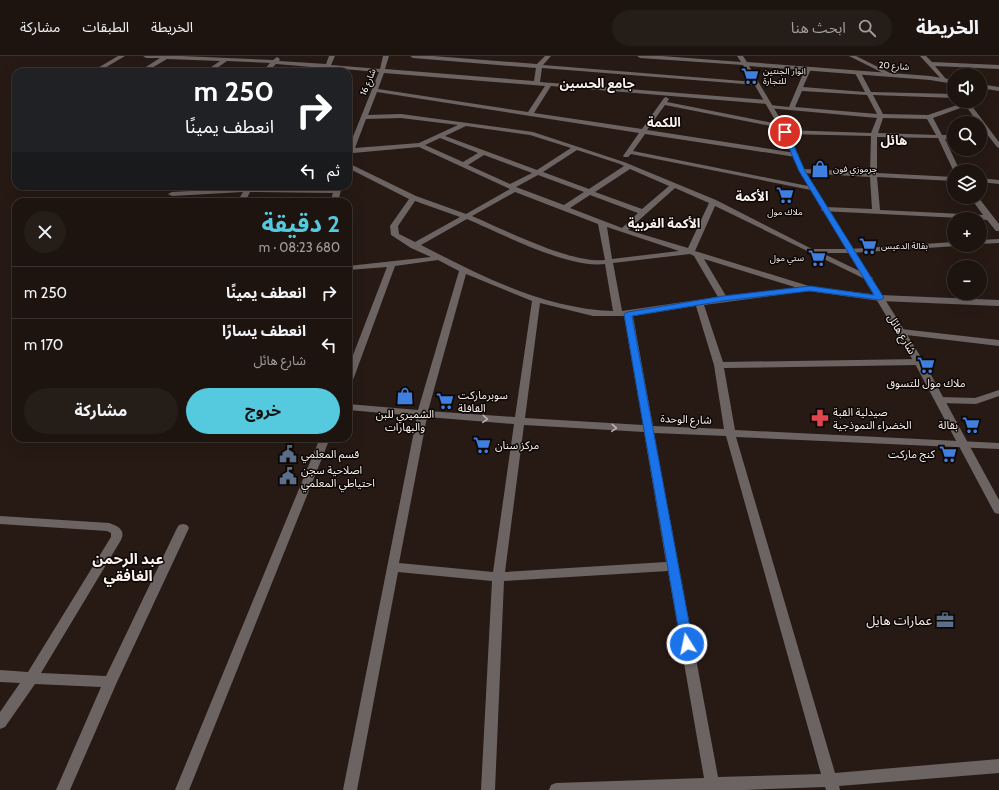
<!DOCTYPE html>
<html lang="ar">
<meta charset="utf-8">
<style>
body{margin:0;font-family:Cabin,"Noto Sans Arabic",sans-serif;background:#251d18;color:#f1f3f6;direction:rtl;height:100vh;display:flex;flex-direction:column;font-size:15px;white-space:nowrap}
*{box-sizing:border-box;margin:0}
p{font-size:13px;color:#a09e9e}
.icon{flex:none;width:22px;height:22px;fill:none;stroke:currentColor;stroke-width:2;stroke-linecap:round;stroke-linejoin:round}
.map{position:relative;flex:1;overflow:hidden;direction:ltr}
.sheet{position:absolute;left:12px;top:142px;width:340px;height:244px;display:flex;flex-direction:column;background:#1d140f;border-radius:12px;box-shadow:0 4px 16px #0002,0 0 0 1px #3b332f;direction:rtl}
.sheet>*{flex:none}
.top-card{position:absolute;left:12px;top:12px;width:340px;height:122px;border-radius:12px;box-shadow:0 4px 16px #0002,0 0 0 1px #3b332f;direction:rtl;background:#202124;color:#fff;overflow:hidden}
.tools{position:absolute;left:947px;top:12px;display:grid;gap:8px}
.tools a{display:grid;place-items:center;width:40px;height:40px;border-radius:50%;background:#1d140f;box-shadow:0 4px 16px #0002,0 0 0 1px #3b332f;font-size:20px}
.pin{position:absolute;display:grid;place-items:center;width:34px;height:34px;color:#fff;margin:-17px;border:2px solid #fff;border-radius:50%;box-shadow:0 1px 4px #0007}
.me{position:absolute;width:44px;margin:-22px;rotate:350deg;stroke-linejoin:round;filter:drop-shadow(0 0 3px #0008)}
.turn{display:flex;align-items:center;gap:14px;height:84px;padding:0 12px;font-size:18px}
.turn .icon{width:52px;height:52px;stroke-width:2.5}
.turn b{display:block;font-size:28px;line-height:34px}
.then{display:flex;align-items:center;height:38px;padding:0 12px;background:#0003;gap:8px;font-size:15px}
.round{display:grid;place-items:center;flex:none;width:42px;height:42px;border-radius:21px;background:#251d18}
.headline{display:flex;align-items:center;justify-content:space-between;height:68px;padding:0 12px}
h1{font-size:24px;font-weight:700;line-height:30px;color:#55cade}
.action{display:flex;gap:8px;margin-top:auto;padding:8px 12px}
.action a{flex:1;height:46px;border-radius:24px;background:#55cade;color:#111;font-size:16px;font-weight:700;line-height:46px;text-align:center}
.action a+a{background:#251d18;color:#f1f3f6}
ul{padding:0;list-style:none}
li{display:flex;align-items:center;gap:12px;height:52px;padding:0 12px;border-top:1px solid #3b332f}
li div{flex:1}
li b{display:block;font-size:15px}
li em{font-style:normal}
header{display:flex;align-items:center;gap:24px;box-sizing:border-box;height:56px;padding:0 20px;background:#1d140f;border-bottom:1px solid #3b332f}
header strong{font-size:19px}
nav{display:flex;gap:22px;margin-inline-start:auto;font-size:14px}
.search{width:280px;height:36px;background:#251d18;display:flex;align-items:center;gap:10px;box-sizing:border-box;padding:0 14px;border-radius:22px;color:#a09e9e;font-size:15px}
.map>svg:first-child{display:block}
</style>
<header>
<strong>الخريطة</strong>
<div class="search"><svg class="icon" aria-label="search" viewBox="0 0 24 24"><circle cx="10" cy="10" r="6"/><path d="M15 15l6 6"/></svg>ابحث هنا</div>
<nav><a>الخريطة</a><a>الطبقات</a><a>مشاركة</a></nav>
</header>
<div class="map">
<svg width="999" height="734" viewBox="0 0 999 734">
<rect width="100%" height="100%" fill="#271a14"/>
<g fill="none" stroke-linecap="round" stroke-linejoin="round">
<g fill="#6c6463" fill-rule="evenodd">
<polygon points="118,0 125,0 98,16 91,16"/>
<path d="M143,0H181L273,4L277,1L280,3L279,5L326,8L329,0H335L331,9L380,13L383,0H389L385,13L534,25L536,12L413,2L410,0H433L537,8L545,0H551L543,9L755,26L757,27V29L542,12L540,26L767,44L770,46L767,48L551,30L534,57L642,73L664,42L666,41L669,43L667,46L783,69L784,70L781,72L665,49L647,74L796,97L799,99L796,101L645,78L633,95L813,131H816V135L631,98L628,101H624L623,100L639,77L377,36L368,59L401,58L533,76L624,106L716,144L812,193H850L954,186V189L957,190L850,197H822L872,221L873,223L869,225L715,150L695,195L812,231L880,239L999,244V250L880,245L808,235L704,249L723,306L919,303L924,306L919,309L724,312L735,374L999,387V393L736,381L835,717L999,703V717L839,730L840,734H826L825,731L744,734H549L551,729L556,727L704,722L668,515L504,525L495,734H481L492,525L398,516L357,734H343L417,360L348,354V348L418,354L459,215L438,204L395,210L353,324L348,327V312L387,211L348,214V210L431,201L411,192L391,179L390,170L409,143L348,112V107L416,140L466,158L510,133L419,91L353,97L351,100L348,101V93L379,16L330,12L328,16H322L324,12L276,8L268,16H262L270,7L227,5L211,16H204L220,5L167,3L145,16H138L160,2H146ZM384,17L545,30L528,56L378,33ZM401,62L458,69L419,87L355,92L366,63ZM466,70L530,79L571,92L537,114L445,80ZM440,82L478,97L463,106L425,89ZM577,94L620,108L624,110L589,133L543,116ZM484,99L532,117L510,128L468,109ZM630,113L669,130L642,153L595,136ZM538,119L584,136L564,149L516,131ZM675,132L709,147L688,192L628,174ZM515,136L598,168L605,204C571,208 505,174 472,160ZM590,139L638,157L622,172L570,152ZM415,145L460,161L415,186L399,178L398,170ZM467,163C502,178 569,213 605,208L613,255C545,253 481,220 421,189ZM607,171L679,195L612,203ZM690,198L694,200L718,241L622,255L613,207ZM704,203L798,232L726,240ZM466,218L532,245L515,361L428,355ZM540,247L593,260H624L643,369L525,362ZM696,250L714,309L724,373L653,370L633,260ZM427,361L514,368L493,516L399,507ZM524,369L644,376L666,506L505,516ZM654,377L726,380L821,718L718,721Z"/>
<polygon points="849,0 856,0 894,19 889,20"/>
<polygon points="920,0 926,0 932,6 999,9 999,13 935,10 946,23 943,25"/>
<path d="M808,11L811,13L803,31L865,36L855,17L858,15L861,17L871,36L954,38V42L873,39L883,58L928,59L963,47L962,45H968L999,86V92L997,91L980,69V67H978L966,50L933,62L942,79H954V83H945L960,115L954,116L938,82L877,81V117L954,121V125L877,121L880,154L983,159L970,141H978L999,168V175H996L987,164L980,163L822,155L821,153L825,151L872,153L870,121L802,117L799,115L802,113L870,116L871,80L785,78L782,76L785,74L871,77L877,62L768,52V50L770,49L789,51L805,13ZM802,35L867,39L877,58L795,51ZM883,62L927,63L936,79L878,77Z"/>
<polygon points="980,122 999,124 999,128 980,126"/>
<polygon points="246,130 254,130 252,132 334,133 334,130 342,130 338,146 330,146 333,137 250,136 245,146 237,146 243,136 172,140 168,138 172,136 245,132"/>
<polygon points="999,183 999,187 980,188 980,184"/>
<polygon points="901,273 999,284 999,290 898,278 897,276"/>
<polygon points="999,334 999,340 976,348 940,347 935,344 940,341 975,342"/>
<polygon points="320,382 330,382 189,734 175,734"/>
<path d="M0,460L109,467C118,470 126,474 121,484L41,617L106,620L177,472L179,469L183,468L187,469L189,472L117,626L70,734H56L101,631L35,628L5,671L0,673V656L20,627L0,626V614L28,616L111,481V477L107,475L0,468Z"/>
</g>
<g fill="#6c6463" fill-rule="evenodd">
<polygon points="637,0 662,0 741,6 737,0 743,0 747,6 930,20 954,24 954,28 930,24 749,10 788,76 805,115 924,306 999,444 999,458 995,457 993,454 914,306 799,115 782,76 743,9 640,2"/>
<polygon points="980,28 999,31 999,35 980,32"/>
</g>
</g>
<defs><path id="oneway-chevron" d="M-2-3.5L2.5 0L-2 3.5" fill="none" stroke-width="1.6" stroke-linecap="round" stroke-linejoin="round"/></defs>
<g stroke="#bab2af">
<use href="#oneway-chevron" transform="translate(485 363) rotate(4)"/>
<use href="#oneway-chevron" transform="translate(614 372) rotate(4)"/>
</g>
<polygon fill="#1a73e8" stroke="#114b97" points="785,74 788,76 805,115 884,242 880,244 810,235 723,245 632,260 693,588 691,591 687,592 683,591 681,588 624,258 628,256 723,240 810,230 874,239 799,115 782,76"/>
<defs>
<g id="supermarket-bare" transform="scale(1.38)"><path d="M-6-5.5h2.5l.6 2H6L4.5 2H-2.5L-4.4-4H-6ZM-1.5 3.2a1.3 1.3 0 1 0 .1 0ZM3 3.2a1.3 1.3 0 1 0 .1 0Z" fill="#3f7fe0" stroke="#0c0705" stroke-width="2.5" paint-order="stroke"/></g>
<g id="shop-bare" transform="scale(1.38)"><path d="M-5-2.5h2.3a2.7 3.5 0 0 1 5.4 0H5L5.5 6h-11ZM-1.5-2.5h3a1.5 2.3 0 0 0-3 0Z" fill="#3f7fe0" stroke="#0c0705" stroke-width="2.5" paint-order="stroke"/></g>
<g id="pharmacy-bare" transform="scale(1.38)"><path d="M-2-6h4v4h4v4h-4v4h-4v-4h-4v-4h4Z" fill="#e0444e" stroke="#0c0705" stroke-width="2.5" paint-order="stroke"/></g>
<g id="civic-bare" transform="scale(1.38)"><path d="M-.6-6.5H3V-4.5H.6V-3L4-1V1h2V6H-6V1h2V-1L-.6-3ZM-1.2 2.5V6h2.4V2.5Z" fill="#5c6f8a" stroke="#0c0705" stroke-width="2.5" paint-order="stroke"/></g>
<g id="office-bare" transform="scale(1.38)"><path d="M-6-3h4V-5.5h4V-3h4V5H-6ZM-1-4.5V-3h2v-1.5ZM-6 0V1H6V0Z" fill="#5c6f8a" stroke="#0c0705" stroke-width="2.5" paint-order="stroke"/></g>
</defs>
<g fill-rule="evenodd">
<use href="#supermarket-bare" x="750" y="20"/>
<use href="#shop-bare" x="820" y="113"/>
<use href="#supermarket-bare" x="785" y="139"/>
<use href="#supermarket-bare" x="868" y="190"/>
<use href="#supermarket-bare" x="817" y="202"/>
<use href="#supermarket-bare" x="926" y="309"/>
<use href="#shop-bare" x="405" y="340"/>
<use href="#supermarket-bare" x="445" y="345"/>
<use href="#pharmacy-bare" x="820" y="362"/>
<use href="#supermarket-bare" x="971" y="369"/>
<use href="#supermarket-bare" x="482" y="389"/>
<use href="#civic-bare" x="288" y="398"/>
<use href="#supermarket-bare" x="948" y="398"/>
<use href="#civic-bare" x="288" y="420"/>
<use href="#office-bare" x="945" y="564"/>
</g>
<g text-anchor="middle" stroke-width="3" stroke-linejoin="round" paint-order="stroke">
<g font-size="9" fill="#faf1ed" stroke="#0c0705">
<text transform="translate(894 10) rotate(4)" y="3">شارع 20</text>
<text transform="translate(368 26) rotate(-68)" y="3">شارع 16</text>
</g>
<g font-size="9" fill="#faf1ed" stroke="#0c0705" text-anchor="start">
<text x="763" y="18">انوار الجنتين<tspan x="763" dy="10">للتجارة</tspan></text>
<text x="833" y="116">جرموزي فون</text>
<text x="785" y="159" text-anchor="middle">ملاك مول</text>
<text x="881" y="193">بقالة الدعيس</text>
<text x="804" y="205" text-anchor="end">ستي مول</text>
</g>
<g font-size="11" fill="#faf1ed" stroke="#0c0705">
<text transform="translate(902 278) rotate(59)" y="4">شارع هائل</text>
<text transform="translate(686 363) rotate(2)" y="4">شارع الوحدة</text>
</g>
<g font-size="11" fill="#faf1ed" stroke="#0c0705" text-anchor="start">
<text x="926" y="331" text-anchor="middle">ملاك مول للتسوق</text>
<text x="458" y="343">سوبرمارکت<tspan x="458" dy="13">القافلة</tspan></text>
<text x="833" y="360">صيدلية القبة<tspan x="833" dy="13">الخضراء النموذجية</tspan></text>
<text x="405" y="362" text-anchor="middle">الشميري للبن<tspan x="405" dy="13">والبهارات</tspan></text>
<text x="958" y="373" text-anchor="end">بقالة</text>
<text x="495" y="393">مركز سنان</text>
<text x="301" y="402">قسم المعلمي</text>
<text x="935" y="402" text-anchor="end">كنج ماركت</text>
<text x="301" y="418">اصلاحية سجن<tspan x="301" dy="13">احتياطي المعلمي</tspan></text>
</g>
<g font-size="13" font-weight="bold" fill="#faf1ed" stroke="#0c0705">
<text x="597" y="32">جامع الحسين</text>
<text x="664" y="71">اللكمة</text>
<text x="894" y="89">هائل</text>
<text x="752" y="145">الأكمة</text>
<text x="664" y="172">الأكمة الغربية</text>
</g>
<g font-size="13" fill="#faf1ed" stroke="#0c0705" text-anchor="end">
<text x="932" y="569">عمارات هايل</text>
</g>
<g font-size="15" font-weight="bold" fill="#faf1ed" stroke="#0c0705">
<text x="128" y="508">عبد الرحمن<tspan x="128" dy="17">الغافقي</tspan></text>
</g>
</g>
</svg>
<div class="tools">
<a><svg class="icon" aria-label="sound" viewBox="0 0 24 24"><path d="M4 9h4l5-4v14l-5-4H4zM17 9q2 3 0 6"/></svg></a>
<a><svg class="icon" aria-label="search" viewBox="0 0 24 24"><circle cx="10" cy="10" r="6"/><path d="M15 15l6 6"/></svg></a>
<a><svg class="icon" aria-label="layers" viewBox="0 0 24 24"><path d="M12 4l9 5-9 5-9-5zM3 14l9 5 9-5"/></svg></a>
<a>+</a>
<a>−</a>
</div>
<div class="pin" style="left:785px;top:76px;background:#d93025"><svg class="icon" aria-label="arrive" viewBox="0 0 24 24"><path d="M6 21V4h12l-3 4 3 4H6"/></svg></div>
<svg class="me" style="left:687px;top:588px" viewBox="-20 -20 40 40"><circle r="17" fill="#1a73e8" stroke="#fff" stroke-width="3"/><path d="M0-11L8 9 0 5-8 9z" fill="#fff"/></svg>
<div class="top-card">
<div class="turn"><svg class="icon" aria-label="right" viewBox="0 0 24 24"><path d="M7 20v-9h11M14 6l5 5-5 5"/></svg><div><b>250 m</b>انعطف يمينًا</div></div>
<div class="then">ثم<svg class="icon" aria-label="left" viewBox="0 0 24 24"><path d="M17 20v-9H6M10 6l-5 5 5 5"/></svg></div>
</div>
<section class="sheet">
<div class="headline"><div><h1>2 دقيقة</h1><p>680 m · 08:23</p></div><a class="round"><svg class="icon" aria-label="close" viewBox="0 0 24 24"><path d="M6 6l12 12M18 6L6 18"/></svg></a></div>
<ul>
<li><svg class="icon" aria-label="right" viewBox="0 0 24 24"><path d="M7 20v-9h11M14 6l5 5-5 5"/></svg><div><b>انعطف يمينًا</b></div><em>250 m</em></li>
<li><svg class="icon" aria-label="left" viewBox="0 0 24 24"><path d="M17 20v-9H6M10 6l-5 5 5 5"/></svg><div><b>انعطف يسارًا</b><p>شارع هائل</p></div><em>170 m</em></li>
</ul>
<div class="action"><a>خروج</a><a>مشاركة</a></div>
</section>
</div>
